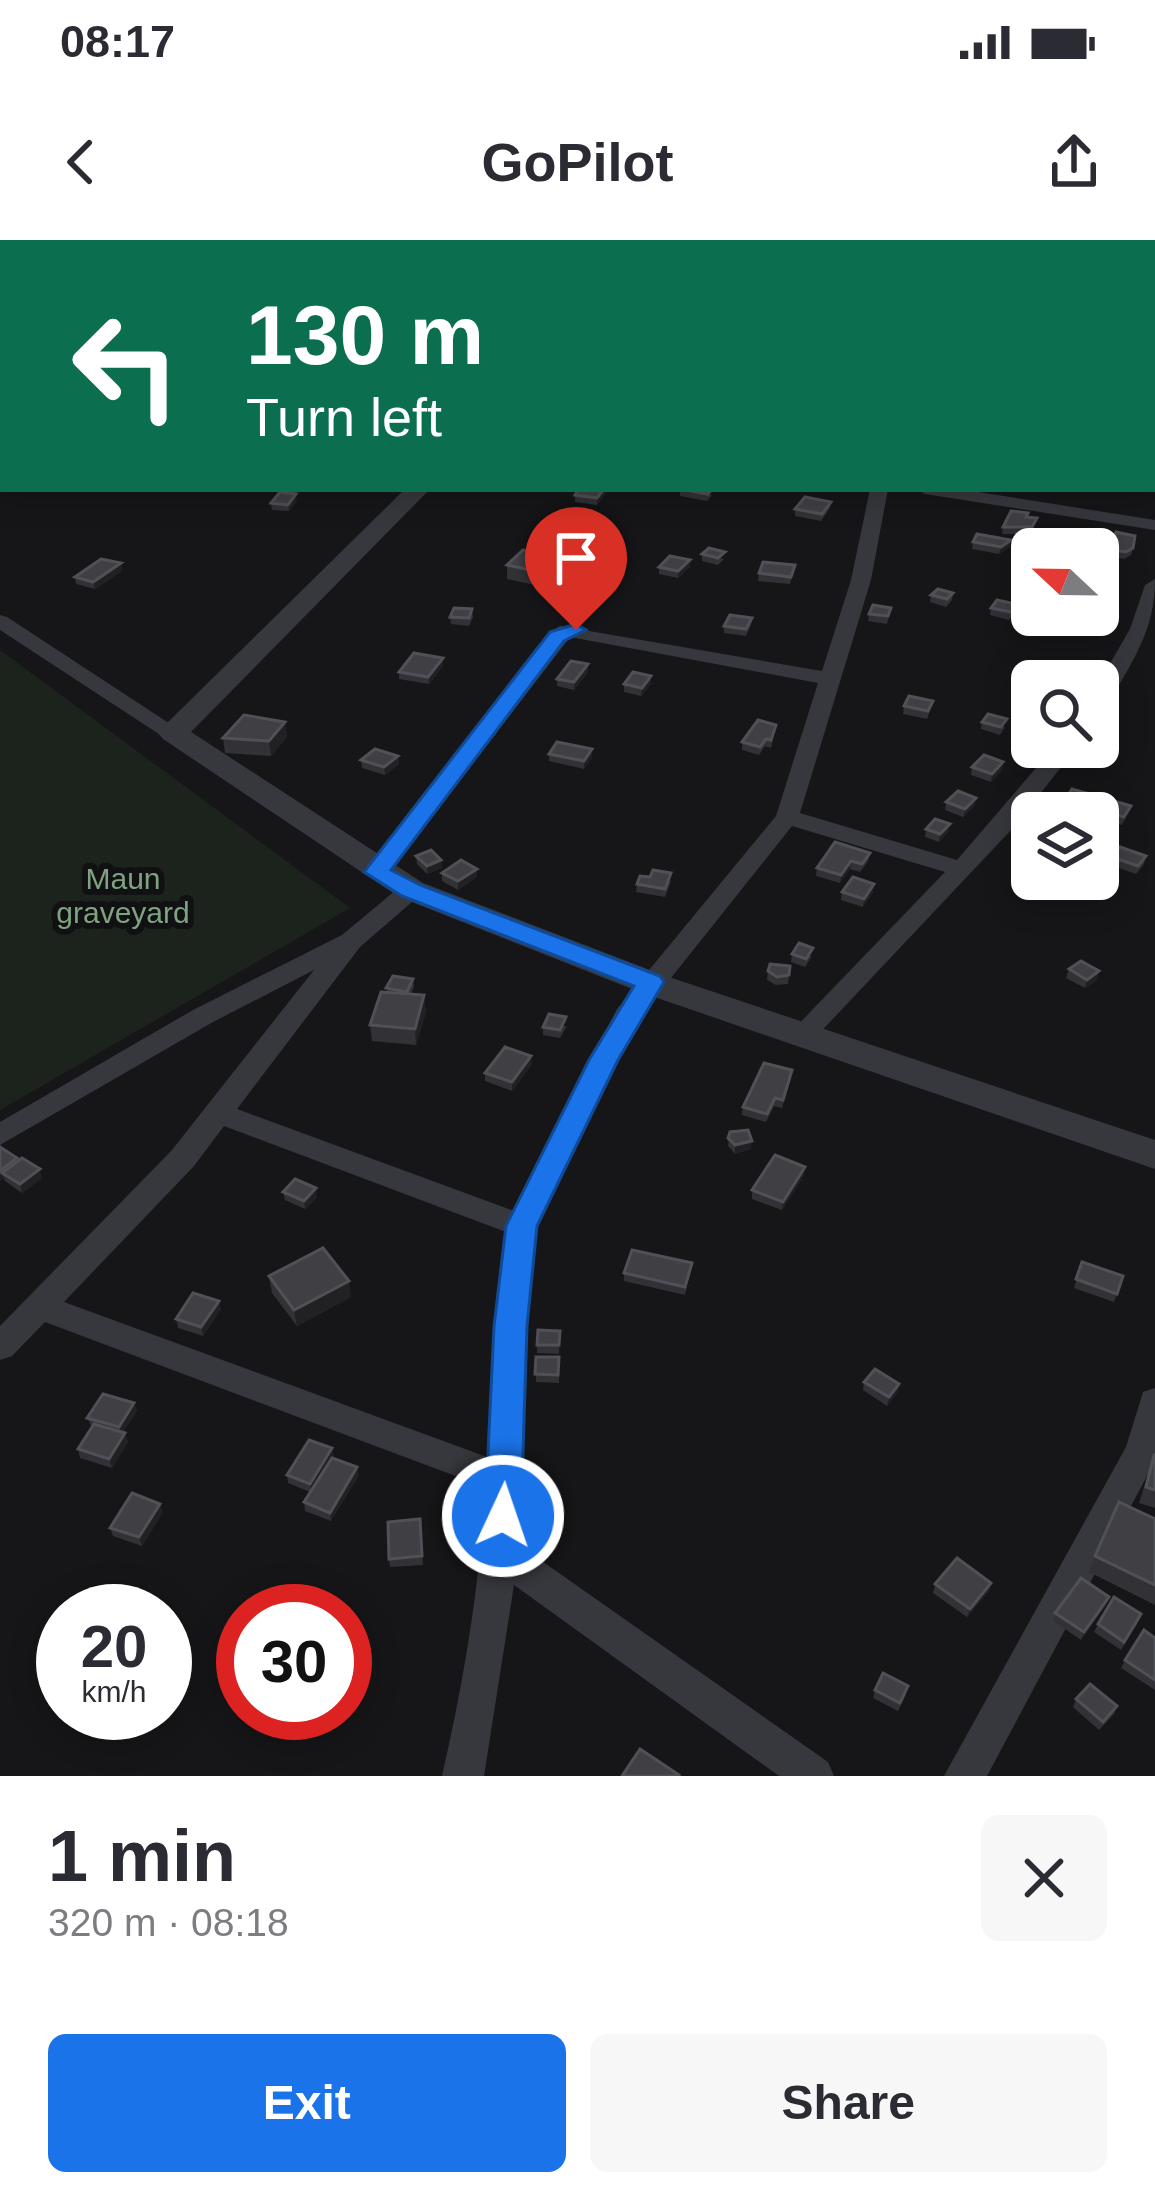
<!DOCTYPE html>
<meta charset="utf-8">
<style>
body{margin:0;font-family:Arial,sans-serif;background:#f7f7f7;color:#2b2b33;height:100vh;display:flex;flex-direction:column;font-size:45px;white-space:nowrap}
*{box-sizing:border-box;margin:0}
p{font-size:39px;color:#7c7c81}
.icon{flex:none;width:66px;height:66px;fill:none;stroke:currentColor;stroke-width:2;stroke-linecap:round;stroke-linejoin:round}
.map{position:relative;height:1536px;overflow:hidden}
.sheet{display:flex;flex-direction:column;background:#fff;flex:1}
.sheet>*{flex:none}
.hud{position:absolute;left:0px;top:0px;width:1155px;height:252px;box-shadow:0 6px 30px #0003;background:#0b6e4f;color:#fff;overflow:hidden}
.needle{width:78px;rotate:292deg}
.fabs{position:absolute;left:1011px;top:288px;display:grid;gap:24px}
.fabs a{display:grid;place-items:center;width:108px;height:108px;border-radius:18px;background:#fff;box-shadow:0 6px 30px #0003;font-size:60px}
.speed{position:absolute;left:36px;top:1344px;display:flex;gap:24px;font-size:60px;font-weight:700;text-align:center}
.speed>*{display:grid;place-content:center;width:156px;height:156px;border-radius:50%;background:#fff;box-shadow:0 6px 30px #0003;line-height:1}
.speed small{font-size:30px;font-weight:400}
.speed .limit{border:18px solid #d22;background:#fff;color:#111}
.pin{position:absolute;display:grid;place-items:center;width:102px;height:102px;color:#fff;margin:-123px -51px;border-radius:50% 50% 50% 0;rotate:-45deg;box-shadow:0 0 12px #0007}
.pin .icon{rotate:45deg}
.me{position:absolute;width:132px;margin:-66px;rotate:3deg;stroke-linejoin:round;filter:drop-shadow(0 0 9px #0008)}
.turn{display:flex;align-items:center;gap:42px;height:252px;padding:0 48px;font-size:54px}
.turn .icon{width:156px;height:156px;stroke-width:2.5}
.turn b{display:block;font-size:84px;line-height:102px}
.round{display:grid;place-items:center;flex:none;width:126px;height:126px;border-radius:18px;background:#f7f7f7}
.summary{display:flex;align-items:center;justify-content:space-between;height:204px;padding:0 48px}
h1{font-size:72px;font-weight:700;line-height:90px}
.action{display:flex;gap:24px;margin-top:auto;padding:24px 48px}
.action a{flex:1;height:138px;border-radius:18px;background:#1a73e8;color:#fff;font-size:48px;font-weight:700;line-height:138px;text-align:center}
.action a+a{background:#f7f7f7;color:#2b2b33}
.status{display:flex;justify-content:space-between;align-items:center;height:84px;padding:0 60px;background:#fff;direction:ltr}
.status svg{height:33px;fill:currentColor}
header{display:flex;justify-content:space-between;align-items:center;height:156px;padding:0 48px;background:#fff;font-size:54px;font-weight:700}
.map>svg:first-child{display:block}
</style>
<div class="status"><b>08:17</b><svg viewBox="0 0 49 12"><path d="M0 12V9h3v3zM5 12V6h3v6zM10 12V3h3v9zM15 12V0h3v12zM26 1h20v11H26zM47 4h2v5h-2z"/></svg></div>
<header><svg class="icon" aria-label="back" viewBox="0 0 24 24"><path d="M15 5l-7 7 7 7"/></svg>GoPilot<svg class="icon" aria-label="share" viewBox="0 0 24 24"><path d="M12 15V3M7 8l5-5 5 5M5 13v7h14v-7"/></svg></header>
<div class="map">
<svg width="1155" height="1536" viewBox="0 0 1155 1536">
<rect width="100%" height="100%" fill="#161618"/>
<polygon fill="#1c231d" points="0,410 350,668 0,870"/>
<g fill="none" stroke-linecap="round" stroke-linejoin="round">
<g fill="#37383d" fill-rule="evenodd">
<polygon points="86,0 100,0 103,3 88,3"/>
<polygon points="891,0 903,0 905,3 891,3"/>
<polygon points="1045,0 1089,0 1092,3 1047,3"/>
<rect x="1152" y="4" width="3" height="8"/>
<polygon points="3,236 3,246 0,247 0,237"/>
<path d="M870,249H888L871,340L800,573L957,620L1054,507H1077L1013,588L812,801H792L788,795L945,632L792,586L639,778L537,986L527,1086L519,1305L828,1522L834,1536H779L514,1345L484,1536H442C464,1440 480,1345 485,1247L45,1082L12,1116L0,1120V1086L172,910L314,730L213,782L0,905V882L193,770L342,695L402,645L411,642L423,650L420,655L360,707L237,869L514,971L617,769L776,576L818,443L570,397L386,637L377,639L365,632L550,392L560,386L822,431L851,340ZM224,886L506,992L487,1217L64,1062L194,926Z"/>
<polygon points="916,249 959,249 1155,280 1155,290 925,254"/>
<path d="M1155,339C1155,391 1133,419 1109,463L1098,469V444L1130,389L1145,345Z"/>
<polygon points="0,375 7,377 184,493 181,498 165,498 0,390"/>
<polygon points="1155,1148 1155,1221 987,1536 944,1536 1126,1207 1143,1152"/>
</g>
<g fill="#37383d" fill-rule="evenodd">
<polygon points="825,0 847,0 823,3"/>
<polygon points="405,249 430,249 191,492 423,643 663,735 1155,900 1155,929 637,751 399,657 163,499 158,493 163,487"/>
</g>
</g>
<g fill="#323236">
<polygon points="609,249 597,265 575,262 575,255"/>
<polygon points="680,249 712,255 707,261 680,256"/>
<polygon points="297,261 289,271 272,270 271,263"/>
<polygon points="831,262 830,268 821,281 795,276 795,269"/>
<polygon points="1028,273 1028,277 1037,278 1031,294 1002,294 1003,287"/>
<polygon points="973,302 1010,307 999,314 972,309"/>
<polygon points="1133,308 1131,315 1124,319 1107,316 1109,309"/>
<polygon points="702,314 724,319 718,325 702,321"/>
<polygon points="121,323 122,331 95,349 76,344 75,337"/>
<polygon points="507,325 565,333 549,348 507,339"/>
<polygon points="795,325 790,344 758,341 759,333"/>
<polygon points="659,327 690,327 678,338 659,334"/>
<polygon points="953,353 952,360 946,367 930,362 931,355"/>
<polygon points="1016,364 1015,372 1009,380 990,375 991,368"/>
<polygon points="891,368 887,384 868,381 869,374"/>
<polygon points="472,369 473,377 469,386 451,384 450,377"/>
<polygon points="752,378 751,385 746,396 724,393 724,386"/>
<polygon points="588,424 588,432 574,450 557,446 557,439"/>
<polygon points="443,426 429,444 399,439 399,432"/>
<polygon points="1067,428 1066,435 1061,441 1038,440 1040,433"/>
<polygon points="651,436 651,444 641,456 624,452 624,444"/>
<polygon points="933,461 927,479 903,474 904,466"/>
<polygon points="285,482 287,497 271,516 225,513 223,498"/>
<polygon points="982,482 1005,487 1000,495 981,489"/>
<polygon points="776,485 771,508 765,506 759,515 742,510 742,502"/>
<polygon points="549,514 592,517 584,529 549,521"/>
<polygon points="398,516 399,524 385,535 362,528 361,520"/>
<polygon points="1003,522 1002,530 991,542 971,535 972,527"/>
<polygon points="976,558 974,566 963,577 945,570 946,562"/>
<polygon points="1064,561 1131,566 1122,585 1105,580 1101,585 1098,584 1098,573 1073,573 1063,568"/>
<polygon points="926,589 948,592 939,602 925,597"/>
<polygon points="870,613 868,621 860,632 850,629 840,643 816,636 817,628"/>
<polygon points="416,616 441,620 442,628 427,634 417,624"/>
<polygon points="1146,616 1144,624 1136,634 1110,625 1112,617"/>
<polygon points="442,633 477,637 458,650 442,641"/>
<polygon points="671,641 665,657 636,652 637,644"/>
<polygon points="842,652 873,652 863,667 841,660"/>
<polygon points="792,714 812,716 805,727 791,722"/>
<polygon points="790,726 788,744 776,745 767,740 768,731"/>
<polygon points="1069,729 1097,740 1085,748 1066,738"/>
<polygon points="413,739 414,747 411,754 424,755 426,772 416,805 372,801 370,785 387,752 386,748"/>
<polygon points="567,786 560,798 543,795 543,787"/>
<polygon points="532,824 512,851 485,841 485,833"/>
<polygon points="791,838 782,868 774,866 766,882 742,875 743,867"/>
<polygon points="730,892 751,909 735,914 728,906"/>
<polygon points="0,907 18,921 42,938 22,953 5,941 4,938 0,941"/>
<polygon points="804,935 782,970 752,959 752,950"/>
<polygon points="283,952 317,957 305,969 285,960"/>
<polygon points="1082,1022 1123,1036 1114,1062 1074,1048"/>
<polygon points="692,1023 685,1055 624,1041 624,1033"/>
<polygon points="269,1036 351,1057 297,1086 272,1053"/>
<polygon points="221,1069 203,1096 178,1088 176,1079"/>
<polygon points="538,1090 560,1091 559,1114 537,1113"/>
<polygon points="536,1117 559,1117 559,1143 536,1142"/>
<polygon points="864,1142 899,1144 897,1153 887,1166 863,1150"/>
<polygon points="134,1163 137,1171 123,1192 125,1193 128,1202 112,1228 80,1218 78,1209 92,1187 87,1178"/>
<polygon points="332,1208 333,1218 359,1235 331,1281 305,1271 304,1262 310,1252 288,1243 287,1235"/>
<polygon points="1154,1215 1155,1215 1155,1268 1139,1263"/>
<polygon points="163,1272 142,1306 113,1296 110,1288"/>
<polygon points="420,1279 423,1325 390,1327 389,1319"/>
<polygon points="1155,1279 1155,1365 1089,1332 1095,1316"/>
<polygon points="991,1343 989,1351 967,1377 933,1353 935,1344"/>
<polygon points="1106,1365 1081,1400 1053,1381 1055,1373"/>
<polygon points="1138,1382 1121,1410 1094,1392 1098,1384"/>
<polygon points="1155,1398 1155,1450 1121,1428 1125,1420"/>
<polygon points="875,1450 906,1454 898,1471 873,1458"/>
<polygon points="1076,1459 1117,1466 1114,1474 1099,1490 1073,1467"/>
</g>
<g fill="#212124">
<polygon points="604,249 609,249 597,265 597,258"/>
<polygon points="296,254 297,261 289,271 288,265"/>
<polygon points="1011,300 1010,307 999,314 1001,307"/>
<polygon points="565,319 565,333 549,348 549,334"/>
<polygon points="690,320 690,327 678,338 678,331"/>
<polygon points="121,323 122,331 95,349 93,342"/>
<polygon points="443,418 443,426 429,444 428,437"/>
<polygon points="588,424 588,432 574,450 574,442"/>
<polygon points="651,436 651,444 641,456 642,448"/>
<polygon points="285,482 287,497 271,516 269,501"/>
<polygon points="592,509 592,517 584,529 584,521"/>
<polygon points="398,516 399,524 385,535 384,527"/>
<polygon points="1003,522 1002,530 991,542 992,534"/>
<polygon points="976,558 974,566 963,577 965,569"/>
<polygon points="950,584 948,592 939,602 940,594"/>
<polygon points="441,620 442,628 427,634 427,626"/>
<polygon points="851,621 850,629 840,643 841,635"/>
<polygon points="477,629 477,637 458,650 458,641"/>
<polygon points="874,644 873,652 863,667 864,659"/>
<polygon points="1099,731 1097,740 1085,748 1087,740"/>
<polygon points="424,755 426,772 416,805 415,789"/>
<polygon points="531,816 532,824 512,851 512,842"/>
<polygon points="752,901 751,909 735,914 735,905"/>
<polygon points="17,918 20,926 2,933 4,938 0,941 0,931"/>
<polygon points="805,927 804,935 782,970 783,962"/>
<polygon points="40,929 42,938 22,953 20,944"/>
<polygon points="316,948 317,957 305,969 304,961"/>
<polygon points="349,1041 351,1057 297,1086 294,1070"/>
<polygon points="219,1061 221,1069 203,1096 201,1087"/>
<polygon points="899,1144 897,1153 887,1166 889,1157"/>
<polygon points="134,1163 137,1171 121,1196 119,1187"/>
<polygon points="125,1193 128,1202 112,1228 109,1219"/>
<polygon points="332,1208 334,1216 311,1253 310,1244"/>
<polygon points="357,1227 359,1235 331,1281 330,1273"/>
<polygon points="160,1264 163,1272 142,1306 139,1297"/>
<polygon points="991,1343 989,1351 967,1377 970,1369"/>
<polygon points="1109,1357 1106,1365 1081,1400 1084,1392"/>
</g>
<g fill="#3f3f44" stroke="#4f5156" stroke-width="3">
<polygon points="673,0 705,0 700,3 668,3"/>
<polygon points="579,249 604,249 597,258 575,255"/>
<polygon points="680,249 712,249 708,254"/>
<polygon points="280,252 296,254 288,265 271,263"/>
<polygon points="805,257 831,262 822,274 795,269"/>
<polygon points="1011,271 1028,273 1026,277 1037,278 1032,287 1003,287"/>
<polygon points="1116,292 1135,296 1133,308 1126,312 1109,309"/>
<polygon points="977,294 1011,300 1001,307 973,302"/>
<polygon points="709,308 725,312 718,318 702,314"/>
<polygon points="523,310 565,319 549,334 507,325"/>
<polygon points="670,316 690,320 678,331 659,327"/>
<polygon points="101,319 121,323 93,342 75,337"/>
<polygon points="763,322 795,325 791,337 759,333"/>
<polygon points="938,349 953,353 947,359 931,355"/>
<polygon points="997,360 1016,364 1011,372 991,368"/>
<polygon points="873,365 891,368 888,376 869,374"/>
<polygon points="454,368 472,369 469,378 450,377"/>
<polygon points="730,375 752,378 746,389 724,386"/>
<polygon points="414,413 443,418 428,437 399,432"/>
<polygon points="571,421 588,424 574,442 557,439"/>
<polygon points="1048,422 1067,428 1059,438 1040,433"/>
<polygon points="633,432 651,436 642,448 624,444"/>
<polygon points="909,456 933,461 928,471 904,466"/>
<polygon points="988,474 1007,479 1001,487 982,482"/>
<polygon points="244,475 285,482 269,501 223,498"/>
<polygon points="758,480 776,485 771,500 766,499 760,507 742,502"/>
<polygon points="557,502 592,509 584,521 549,514"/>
<polygon points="375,509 398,516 384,527 361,520"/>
<polygon points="984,515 1003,522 992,534 972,527"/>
<polygon points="1072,549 1131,566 1124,577 1107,572 1103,577 1098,575 1098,573 1093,573 1064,561"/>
<polygon points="958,551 976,558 965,569 946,562"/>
<polygon points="935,579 950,584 940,594 926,589"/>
<polygon points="835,602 870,613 862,624 851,621 841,635 817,628"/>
<polygon points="1120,607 1146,616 1138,626 1112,617"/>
<polygon points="431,610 441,620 427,626 416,616"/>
<polygon points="461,620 477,629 458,641 442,633"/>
<polygon points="653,630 671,633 665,649 637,644 640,636 650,637"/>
<polygon points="853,637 874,644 864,659 842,652"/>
<polygon points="799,703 813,708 806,719 792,714"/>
<polygon points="1081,721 1099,731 1087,740 1069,729"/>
<polygon points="770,724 790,726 789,735 777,737 768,731"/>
<polygon points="393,736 413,739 407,752 386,748"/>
<polygon points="381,752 424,755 415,789 370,785"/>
<polygon points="549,774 566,777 560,790 543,787"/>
<polygon points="505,807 531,816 512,842 485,833"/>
<polygon points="764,823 792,830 783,860 775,858 767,874 743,867"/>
<polygon points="748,890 752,901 735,905 728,898 730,892"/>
<polygon points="0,907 17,918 0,931"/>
<polygon points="775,915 805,927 783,962 752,950"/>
<polygon points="22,918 40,929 20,944 2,933"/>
<polygon points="295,939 316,948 304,961 283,952"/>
<polygon points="323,1008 349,1041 294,1070 269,1036"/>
<polygon points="632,1010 692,1023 685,1047 624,1033"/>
<polygon points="1082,1022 1123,1036 1117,1054 1076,1039"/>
<polygon points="193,1053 219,1061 201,1087 176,1079"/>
<polygon points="538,1090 560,1091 559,1105 537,1105"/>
<polygon points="536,1117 559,1117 558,1135 535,1134"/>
<polygon points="875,1129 899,1144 889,1157 864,1142"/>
<polygon points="103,1154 134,1163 119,1187 87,1178"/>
<polygon points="94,1184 125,1193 109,1219 78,1209"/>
<polygon points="309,1200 332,1208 310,1244 287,1235"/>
<polygon points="1154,1215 1155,1215 1155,1250 1146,1247"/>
<polygon points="332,1218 357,1227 330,1273 304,1262"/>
<polygon points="132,1253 160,1264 139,1297 110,1288"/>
<polygon points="1119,1262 1155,1279 1155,1345 1095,1316"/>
<polygon points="420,1279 422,1316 389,1319 388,1282"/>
<polygon points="957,1318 991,1343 970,1369 935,1344"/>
<polygon points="1081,1338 1109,1357 1084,1392 1055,1373"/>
<polygon points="1114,1357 1141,1374 1124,1402 1098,1384"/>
<polygon points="1144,1390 1155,1398 1155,1440 1125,1420"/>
<polygon points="883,1433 908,1446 900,1463 875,1450"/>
<polygon points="1090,1444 1117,1466 1103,1482 1076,1459"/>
<polygon points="640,1509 679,1535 678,1536 622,1536"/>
</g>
<polygon fill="#1a73e8" stroke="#114b97" stroke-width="3" points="576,384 586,390 564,401 391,630 420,645 660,736 664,742 618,820 537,986 527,1086 521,1276 516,1287 503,1292 490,1287 485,1276 494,1086 506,986 589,820 634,746 402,656 364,632 550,392"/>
<g text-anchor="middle" stroke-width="12" stroke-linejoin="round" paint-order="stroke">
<g font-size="30" fill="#7fa381" stroke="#111113">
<text x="123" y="649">Maun<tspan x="123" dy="34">graveyard</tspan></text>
</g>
</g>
</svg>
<div class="fabs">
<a><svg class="needle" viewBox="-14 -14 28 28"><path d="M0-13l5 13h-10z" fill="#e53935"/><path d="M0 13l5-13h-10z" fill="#7c7c81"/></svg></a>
<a><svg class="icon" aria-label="search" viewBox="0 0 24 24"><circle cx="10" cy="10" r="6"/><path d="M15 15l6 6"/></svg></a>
<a><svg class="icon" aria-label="layers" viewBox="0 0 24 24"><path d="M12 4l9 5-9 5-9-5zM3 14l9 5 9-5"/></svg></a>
</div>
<div class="speed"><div>20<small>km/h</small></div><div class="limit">30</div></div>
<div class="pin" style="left:576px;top:390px;background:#d93025"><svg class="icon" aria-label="arrive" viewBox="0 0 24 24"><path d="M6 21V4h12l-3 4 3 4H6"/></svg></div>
<svg class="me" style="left:503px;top:1276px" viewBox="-20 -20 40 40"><circle r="17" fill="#1a73e8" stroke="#fff" stroke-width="3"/><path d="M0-11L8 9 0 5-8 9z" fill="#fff"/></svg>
<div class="hud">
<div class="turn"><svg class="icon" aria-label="left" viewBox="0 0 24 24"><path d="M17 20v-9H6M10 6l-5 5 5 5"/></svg><div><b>130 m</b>Turn left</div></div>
</div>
</div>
<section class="sheet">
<div class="summary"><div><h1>1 min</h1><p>320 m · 08:18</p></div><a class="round"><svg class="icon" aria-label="close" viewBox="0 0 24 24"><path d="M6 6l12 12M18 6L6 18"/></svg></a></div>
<div class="action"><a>Exit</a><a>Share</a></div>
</section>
